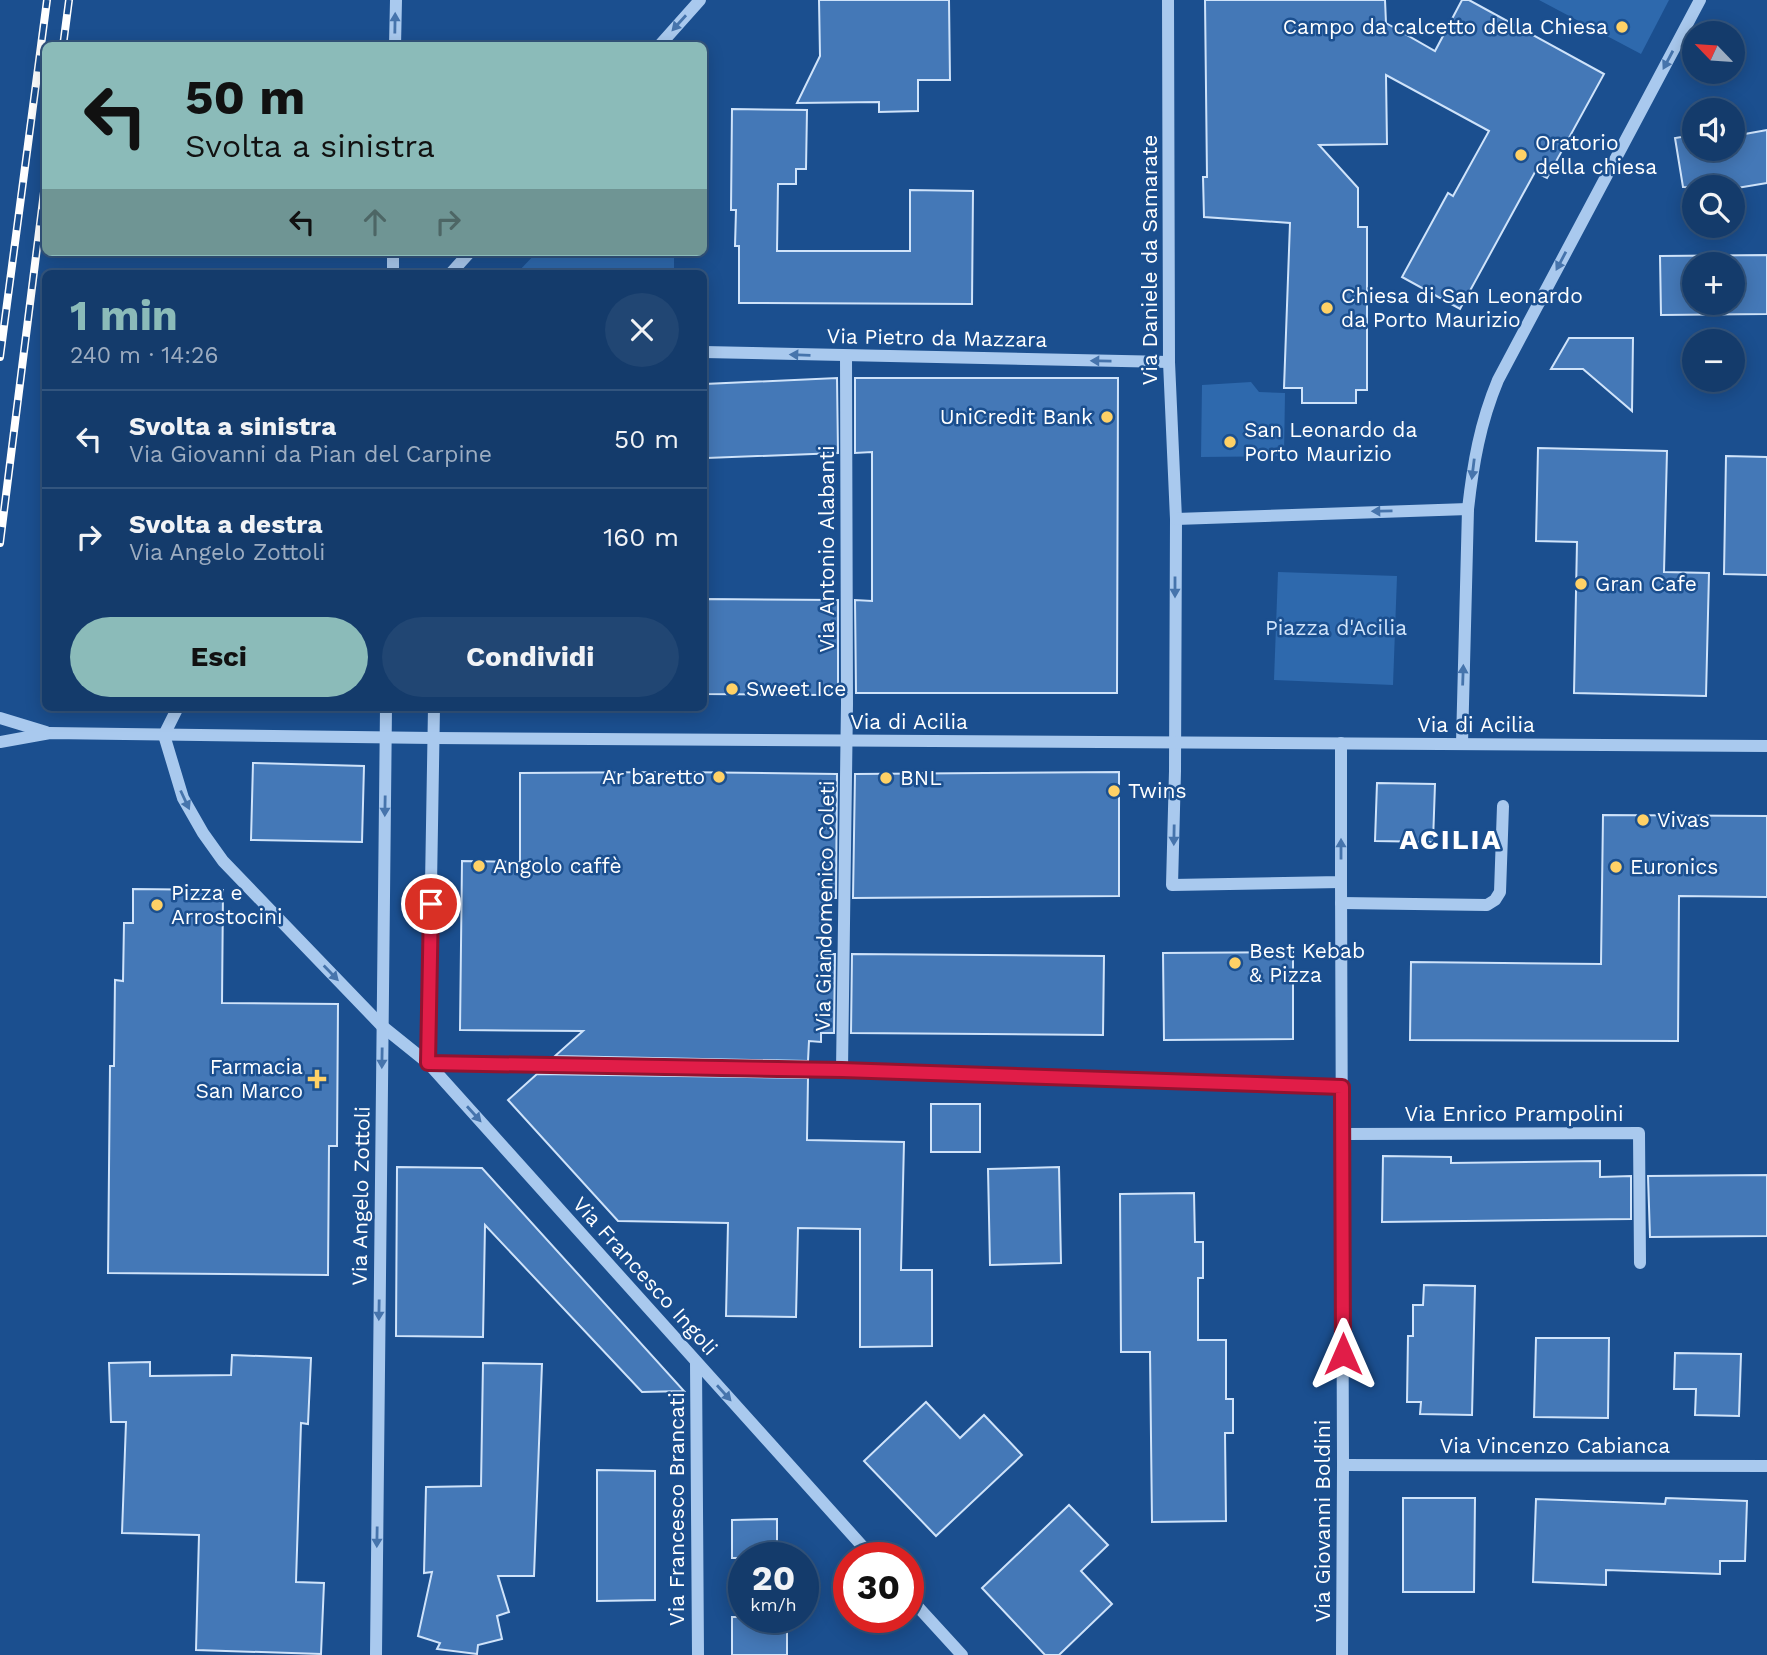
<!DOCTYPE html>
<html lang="it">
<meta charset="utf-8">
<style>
body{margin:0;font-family:"Work Sans",sans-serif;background:#214673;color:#f1f3f6;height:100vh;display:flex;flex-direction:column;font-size:26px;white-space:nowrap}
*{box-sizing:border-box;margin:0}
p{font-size:23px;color:#9dadc1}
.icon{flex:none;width:38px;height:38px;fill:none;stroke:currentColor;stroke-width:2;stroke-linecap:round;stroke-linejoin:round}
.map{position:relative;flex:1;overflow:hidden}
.details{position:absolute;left:42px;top:270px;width:665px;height:441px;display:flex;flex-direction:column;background:#143b6b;border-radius:10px;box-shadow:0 4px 18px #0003,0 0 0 2px #33557e}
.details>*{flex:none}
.guide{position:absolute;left:42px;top:42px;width:665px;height:214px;border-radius:10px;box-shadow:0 4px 18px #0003,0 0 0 2px #33557e;background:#8bbbb9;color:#111;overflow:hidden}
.needle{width:46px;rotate:295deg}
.tools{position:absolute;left:1682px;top:21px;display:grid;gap:14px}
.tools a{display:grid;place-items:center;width:63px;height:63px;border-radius:50%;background:#143b6b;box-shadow:0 4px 18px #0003,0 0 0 2px #33557e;font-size:35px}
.speed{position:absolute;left:728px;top:1542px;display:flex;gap:14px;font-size:35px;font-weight:700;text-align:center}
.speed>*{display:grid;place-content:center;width:91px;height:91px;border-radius:50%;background:#143b6b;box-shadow:0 4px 18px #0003,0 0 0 2px #33557e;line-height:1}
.speed small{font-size:18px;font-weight:400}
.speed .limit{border:10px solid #d22;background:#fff;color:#111}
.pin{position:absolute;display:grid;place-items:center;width:60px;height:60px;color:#fff;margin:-30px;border:4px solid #fff;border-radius:50%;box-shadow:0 2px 7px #0007}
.me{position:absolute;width:77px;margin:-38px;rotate:0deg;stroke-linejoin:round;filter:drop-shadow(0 0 5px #0008)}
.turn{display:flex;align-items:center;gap:24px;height:147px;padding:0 28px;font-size:32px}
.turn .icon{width:91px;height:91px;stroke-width:2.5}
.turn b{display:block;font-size:49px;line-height:60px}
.lanes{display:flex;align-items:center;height:66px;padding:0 28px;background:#0003;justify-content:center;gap:35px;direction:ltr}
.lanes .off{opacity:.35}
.round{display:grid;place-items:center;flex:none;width:74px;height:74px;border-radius:37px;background:#214673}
.head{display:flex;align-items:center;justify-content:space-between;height:119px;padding:0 28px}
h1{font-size:42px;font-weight:700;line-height:52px;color:#8bbbb9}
.cta{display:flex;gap:14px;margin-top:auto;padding:14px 28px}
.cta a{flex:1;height:80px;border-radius:42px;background:#8bbbb9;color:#111;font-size:28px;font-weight:700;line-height:80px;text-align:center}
.cta a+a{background:#214673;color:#f1f3f6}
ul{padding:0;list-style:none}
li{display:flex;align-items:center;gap:21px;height:98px;padding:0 28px;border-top:2px solid #33557e}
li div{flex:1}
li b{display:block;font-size:26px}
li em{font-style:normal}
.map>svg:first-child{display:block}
</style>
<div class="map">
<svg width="1767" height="1655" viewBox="0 0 1767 1655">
<rect width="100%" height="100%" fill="#1b4f8f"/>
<g fill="#2e69ad">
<polygon points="1539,0 1669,0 1641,54"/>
<polygon points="537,252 674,252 674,273 517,273"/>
<polygon points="1251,382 1259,392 1285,393 1284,456 1201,457 1202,385"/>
<polygon points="1278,572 1397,576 1393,685 1274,680"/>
</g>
<g fill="#4478b7" stroke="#cfe3fa" stroke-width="2" fill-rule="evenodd">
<polygon points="819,0 949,0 950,80 918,80 918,111 879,112 879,102 797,103 820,56"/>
<polygon points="1205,0 1385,0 1386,23 1435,51 1462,0 1469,0 1604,74 1547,178 1535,172 1460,309 1402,277 1448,193 1453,196 1489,131 1386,75 1387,144 1319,145 1358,188 1358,227 1367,227 1367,390 1356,390 1356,403 1302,403 1302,388 1284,388 1290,223 1204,217 1203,177 1207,177"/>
<polygon points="732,109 807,110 806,169 796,169 796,184 778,184 777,251 910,251 910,190 973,191 972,304 739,303 739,246 735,246 736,210 731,210"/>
<polygon points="1738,128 1739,135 1767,130 1767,183 1737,188 1683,187 1675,138 1694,135 1694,149 1732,149 1732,129"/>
<path d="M1767,255V314L1661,315L1660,256ZM1694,264H1732V303H1694Z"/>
<polygon points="1569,338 1633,338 1632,411 1583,369 1551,369"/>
<polygon points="837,378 838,453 707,458 705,384"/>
<polygon points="855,378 1118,378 1117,693 856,693 855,600 872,601 872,452 855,453"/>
<polygon points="1538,448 1667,451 1664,572 1709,573 1706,696 1574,693 1577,542 1536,541"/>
<polygon points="1726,456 1767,457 1767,575 1724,574"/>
<polygon points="704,599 838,600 838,693 823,693 823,695 704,694"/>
<polygon points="253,763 364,766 362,842 251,840"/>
<polygon points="675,772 837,774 836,898 823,898 823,954 835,954 834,1033 821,1033 821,1042 809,1041 808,1061 555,1056 583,1031 460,1030 462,861 520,862 520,773"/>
<polygon points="1119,772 1119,896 853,898 855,774"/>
<polygon points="1377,783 1435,784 1433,842 1375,841"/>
<polygon points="1603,815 1767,816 1767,897 1679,896 1678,1041 1410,1040 1411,962 1601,964"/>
<polygon points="133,889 223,890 222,1003 338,1004 337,1146 329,1146 328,1275 108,1273 110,1066 114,1066 115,980 123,981 124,923 133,923"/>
<polygon points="1293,952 1293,1039 1164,1040 1163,953"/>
<polygon points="852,954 1104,956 1103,1035 851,1033"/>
<polygon points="537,1074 808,1078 807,1140 904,1142 901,1270 932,1270 932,1346 860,1347 860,1229 798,1228 796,1317 726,1316 728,1223 618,1221 508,1100"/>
<rect x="931" y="1104" width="49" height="48"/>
<polygon points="1383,1156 1451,1157 1451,1163 1600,1161 1600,1177 1631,1176 1631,1219 1382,1222"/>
<polygon points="397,1167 482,1168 684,1391 642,1392 485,1225 483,1337 396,1336"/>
<polygon points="1059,1167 1061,1263 990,1265 988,1169"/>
<polygon points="1767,1175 1767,1236 1650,1237 1648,1176"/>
<polygon points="1194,1193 1195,1242 1203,1242 1203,1278 1198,1278 1198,1340 1226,1340 1226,1399 1233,1399 1233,1433 1225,1433 1226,1521 1152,1522 1150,1352 1121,1352 1120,1194"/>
<polygon points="1424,1285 1475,1286 1472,1415 1420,1414 1421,1402 1407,1402 1408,1336 1413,1336 1413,1305 1423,1305"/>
<polygon points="1536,1338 1609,1338 1608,1418 1534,1417"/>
<polygon points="1675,1353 1741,1354 1739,1416 1695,1415 1696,1389 1674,1389"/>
<polygon points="232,1355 311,1358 308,1424 301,1423 296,1582 324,1583 321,1654 196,1650 199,1535 122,1533 126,1422 111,1422 109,1363 150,1362 150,1376 231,1375"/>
<polygon points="483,1363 542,1364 534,1576 498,1576 509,1612 497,1616 502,1639 478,1645 477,1654 437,1649 440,1643 418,1636 432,1572 424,1573 426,1487 481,1486"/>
<polygon points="926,1402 960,1438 984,1415 1022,1455 936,1536 864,1461"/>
<polygon points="597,1470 655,1471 655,1600 597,1601"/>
<polygon points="1403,1498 1475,1498 1474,1592 1403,1592"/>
<polygon points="1666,1498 1747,1501 1745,1561 1720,1561 1720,1574 1606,1570 1606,1585 1533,1582 1536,1499 1665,1504"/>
<polygon points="1069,1505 1108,1545 1081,1571 1112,1604 1059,1655 1045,1655 982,1588"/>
<polygon points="777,1519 777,1558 732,1558 732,1520"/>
<rect x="732" y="1617" width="55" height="38"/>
</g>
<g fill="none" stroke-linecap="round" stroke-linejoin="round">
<g stroke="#a9c9ee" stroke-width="12">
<polyline points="1168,0 1169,362 1176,519 1175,771 1172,885 1341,882 1341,743"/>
<polyline points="395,46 396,0"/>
<polyline points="659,46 700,0"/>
<polyline points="393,273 393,252"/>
<polyline points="451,273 470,252"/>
<polyline points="704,352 1169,362"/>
<path d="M1468,509C1473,464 1480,423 1498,380L1700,0"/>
<polyline points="1176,519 1468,509 1462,743"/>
<polyline points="178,707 164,735 183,798 203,833 223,861 382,1026 428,1063 873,1558"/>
<polyline points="0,718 46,732"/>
<polyline points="0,742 50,733 433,738 1767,746"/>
<polyline points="1341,882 1343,1465 1342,1655"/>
<polyline points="1341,903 1487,905 1495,900 1500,892 1503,806"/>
<polyline points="428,1063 842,1070 1342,1087"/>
<polyline points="428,1063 434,707"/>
<polyline points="842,1070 847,704 846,356"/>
<polyline points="1342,1134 1639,1133 1640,1263"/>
<polyline points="696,1362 698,1655"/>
<polyline points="1343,1465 1767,1466"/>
<polyline points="908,1596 962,1655"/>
<polyline points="376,1655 386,707"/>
</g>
<g stroke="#fff" stroke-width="8">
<g id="rail">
<polyline points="63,46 69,0"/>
<polyline points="0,357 47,0"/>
<polyline points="0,543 46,176"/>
</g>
</g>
<use href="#rail" stroke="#1b4f8f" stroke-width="5" stroke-dasharray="16" stroke-linecap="butt"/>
</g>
<defs><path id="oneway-solid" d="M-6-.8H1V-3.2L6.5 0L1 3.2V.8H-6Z" transform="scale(1.75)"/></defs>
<g fill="#4674ac">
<use href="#oneway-solid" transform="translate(395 23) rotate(-89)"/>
<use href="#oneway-solid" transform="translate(679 23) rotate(132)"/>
<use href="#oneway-solid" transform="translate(1668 60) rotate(118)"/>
<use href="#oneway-solid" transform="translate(1561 261) rotate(118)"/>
<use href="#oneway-solid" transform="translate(800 355) rotate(-178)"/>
<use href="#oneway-solid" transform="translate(1101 361) rotate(-179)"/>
<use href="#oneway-solid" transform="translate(1473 469) rotate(97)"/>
<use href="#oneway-solid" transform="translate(1382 511) rotate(179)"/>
<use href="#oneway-solid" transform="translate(1175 587) rotate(90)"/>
<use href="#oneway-solid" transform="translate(1463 675) rotate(-88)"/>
<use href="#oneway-solid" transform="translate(185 800) rotate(65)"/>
<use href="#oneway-solid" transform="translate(385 806) rotate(91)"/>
<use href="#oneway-solid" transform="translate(1174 835) rotate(91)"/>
<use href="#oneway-solid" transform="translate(1341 849) rotate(-90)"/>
<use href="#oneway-solid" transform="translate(331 973) rotate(46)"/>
<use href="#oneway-solid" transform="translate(382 1058) rotate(91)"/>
<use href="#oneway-solid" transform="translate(474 1114) rotate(48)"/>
<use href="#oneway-solid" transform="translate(379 1310) rotate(91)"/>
<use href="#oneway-solid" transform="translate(724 1393) rotate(48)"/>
<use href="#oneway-solid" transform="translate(377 1537) rotate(91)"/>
</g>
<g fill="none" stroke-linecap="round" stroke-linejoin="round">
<g stroke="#92132f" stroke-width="18">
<polyline id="route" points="431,904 428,1063 842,1070 1342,1087 1343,1354"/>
</g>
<use href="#route" stroke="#e11d48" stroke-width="12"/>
</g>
<g fill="#ffd166" stroke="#1b4f8f" stroke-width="2.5">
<circle cx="1622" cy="27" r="7"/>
<circle cx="1521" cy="155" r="7"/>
<circle cx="1327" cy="308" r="7"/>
<circle cx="1107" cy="417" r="7"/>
<circle cx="1230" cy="442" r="7"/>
<circle cx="1581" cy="584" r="7"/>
<circle cx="732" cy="689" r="7"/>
<circle cx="719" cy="777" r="7"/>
<circle cx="886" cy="778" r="7"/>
<circle cx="1114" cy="791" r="7"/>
<circle cx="1643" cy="820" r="7"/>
<circle cx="479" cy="866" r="7"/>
<circle cx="1616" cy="867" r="7"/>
<circle cx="157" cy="905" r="7"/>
<circle cx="1235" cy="963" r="7"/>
<path d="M313.5 1068.5h7v7h7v7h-7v7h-7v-7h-7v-7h7z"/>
</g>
<g text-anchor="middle" stroke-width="5" stroke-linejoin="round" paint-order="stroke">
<g font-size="21" fill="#fff" stroke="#1b4f8f" text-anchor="start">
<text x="1608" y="34" text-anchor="end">Campo da calcetto della Chiesa</text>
<text x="1535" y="150">Oratorio<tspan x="1535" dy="24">della chiesa</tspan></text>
<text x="1341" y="303">Chiesa di San Leonardo<tspan x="1341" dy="24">da Porto Maurizio</tspan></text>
<text x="1093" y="424" text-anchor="end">UniCredit Bank</text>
<text x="1244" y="437">San Leonardo da<tspan x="1244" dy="24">Porto Maurizio</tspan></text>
<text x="1595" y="591">Gran Cafe</text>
<text x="746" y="696">Sweet Ice</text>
<text x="705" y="784" text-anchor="end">Ar baretto</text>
<text x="900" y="785">BNL</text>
<text x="1128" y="798">Twins</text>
<text x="1657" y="827">Vivas</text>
<text x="493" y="873">Angolo caffè</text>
<text x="1630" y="874">Euronics</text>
<text x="171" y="900">Pizza e<tspan x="171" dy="24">Arrostocini</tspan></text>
<text x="1249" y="958">Best Kebab<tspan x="1249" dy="24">&amp; Pizza</tspan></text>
<text x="303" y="1074" text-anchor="end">Farmacia<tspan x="303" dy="24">San Marco</tspan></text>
</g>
<g font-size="21" fill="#fff" stroke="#1b4f8f">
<text transform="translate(1150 260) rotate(-90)" y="7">Via Daniele da Samarate</text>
<text transform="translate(937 338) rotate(1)" y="7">Via Pietro da Mazzara</text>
<text transform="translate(827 549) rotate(-90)" y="7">Via Antonio Alabanti</text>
<text x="909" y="729">Via di Acilia</text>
<text x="1476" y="732">Via di Acilia</text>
<text transform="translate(825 906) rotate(-89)" y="7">Via Giandomenico Coleti</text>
<text x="1514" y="1121">Via Enrico Prampolini</text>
<text transform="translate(361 1196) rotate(-89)" y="7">Via Angelo Zottoli</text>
<text transform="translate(645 1276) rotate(48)" y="7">Via Francesco Ingoli</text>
<text x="1555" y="1453">Via Vincenzo Cabianca</text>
<text transform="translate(677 1509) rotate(-90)" y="7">Via Francesco Brancati</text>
<text transform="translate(1323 1521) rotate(-90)" y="7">Via Giovanni Boldini</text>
</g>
<g font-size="21" fill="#cfe3fa" stroke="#1b4f8f">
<text x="1336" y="635">Piazza d'Acilia</text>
</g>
<g font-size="28" font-weight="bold" letter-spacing="2" fill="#fff" stroke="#1b4f8f">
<text x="1451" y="849">ACILIA</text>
</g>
</g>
</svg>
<div class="tools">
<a><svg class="needle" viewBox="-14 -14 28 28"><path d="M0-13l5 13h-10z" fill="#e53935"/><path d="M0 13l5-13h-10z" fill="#9dadc1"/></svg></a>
<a><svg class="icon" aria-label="sound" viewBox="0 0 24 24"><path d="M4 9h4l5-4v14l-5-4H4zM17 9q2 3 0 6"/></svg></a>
<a><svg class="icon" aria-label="search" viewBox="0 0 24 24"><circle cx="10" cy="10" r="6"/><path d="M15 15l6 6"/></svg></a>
<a>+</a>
<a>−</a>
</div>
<div class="speed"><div>20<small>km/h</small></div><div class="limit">30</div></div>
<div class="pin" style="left:431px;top:904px;background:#d93025"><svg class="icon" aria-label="arrive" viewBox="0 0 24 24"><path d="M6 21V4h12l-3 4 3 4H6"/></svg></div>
<svg class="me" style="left:1343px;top:1354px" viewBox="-20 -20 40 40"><path d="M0-17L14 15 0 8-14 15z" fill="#e11d48" stroke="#fff" stroke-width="4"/></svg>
<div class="guide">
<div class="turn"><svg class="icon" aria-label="left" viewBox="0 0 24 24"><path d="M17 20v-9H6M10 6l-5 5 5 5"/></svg><div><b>50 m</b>Svolta a sinistra</div></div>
<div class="lanes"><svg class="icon" aria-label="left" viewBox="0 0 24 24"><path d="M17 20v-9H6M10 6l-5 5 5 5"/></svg><svg class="icon off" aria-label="ahead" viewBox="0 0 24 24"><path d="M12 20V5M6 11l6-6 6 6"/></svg><svg class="icon off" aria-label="right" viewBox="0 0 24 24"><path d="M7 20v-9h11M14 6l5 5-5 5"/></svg></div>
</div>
<section class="details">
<div class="head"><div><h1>1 min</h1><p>240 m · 14:26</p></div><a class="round"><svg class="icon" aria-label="close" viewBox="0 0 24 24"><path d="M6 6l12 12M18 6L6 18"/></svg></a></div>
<ul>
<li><svg class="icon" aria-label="left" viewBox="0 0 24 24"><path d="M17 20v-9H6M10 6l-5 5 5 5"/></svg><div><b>Svolta a sinistra</b><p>Via Giovanni da Pian del Carpine</p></div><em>50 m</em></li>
<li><svg class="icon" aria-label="right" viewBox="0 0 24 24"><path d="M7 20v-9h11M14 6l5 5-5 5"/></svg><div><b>Svolta a destra</b><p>Via Angelo Zottoli</p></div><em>160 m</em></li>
</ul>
<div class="cta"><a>Esci</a><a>Condividi</a></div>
</section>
</div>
